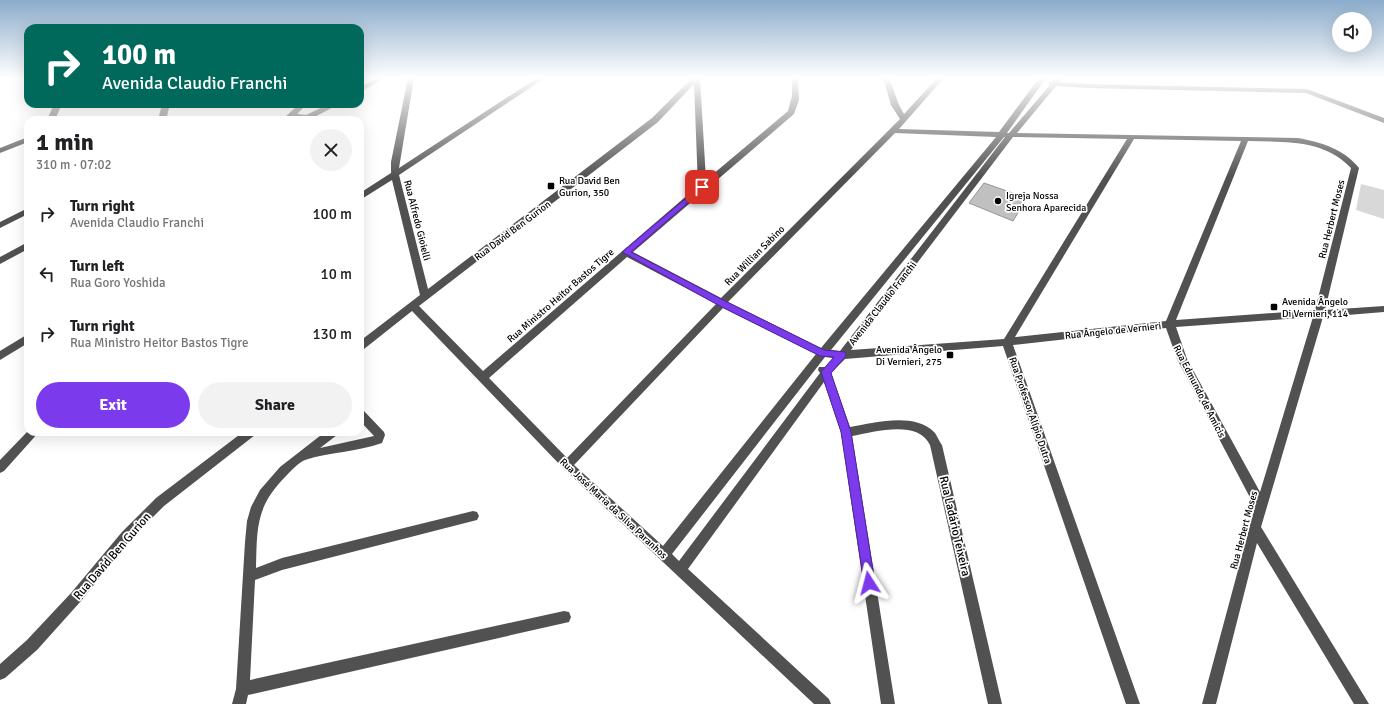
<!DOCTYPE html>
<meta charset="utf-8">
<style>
body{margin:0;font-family:Signika,sans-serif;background:#f2f2f2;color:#202124;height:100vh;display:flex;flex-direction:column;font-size:15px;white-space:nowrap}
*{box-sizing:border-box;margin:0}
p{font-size:13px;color:#757577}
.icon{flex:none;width:22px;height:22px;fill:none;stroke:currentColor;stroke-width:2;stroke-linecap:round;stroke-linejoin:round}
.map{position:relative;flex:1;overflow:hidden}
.side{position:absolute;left:24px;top:116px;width:340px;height:320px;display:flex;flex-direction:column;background:#fff;border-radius:12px;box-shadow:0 4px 16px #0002}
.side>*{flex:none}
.banner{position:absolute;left:24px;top:24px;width:340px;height:84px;border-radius:12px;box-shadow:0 4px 16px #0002;background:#00695c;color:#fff;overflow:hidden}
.fabs{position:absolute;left:1332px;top:12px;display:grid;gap:8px}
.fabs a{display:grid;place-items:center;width:40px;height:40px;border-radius:50%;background:#fff;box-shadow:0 4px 16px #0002;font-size:20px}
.pin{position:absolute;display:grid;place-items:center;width:34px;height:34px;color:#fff;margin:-17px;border-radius:8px;box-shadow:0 2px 6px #0006}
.me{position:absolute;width:44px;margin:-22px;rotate:351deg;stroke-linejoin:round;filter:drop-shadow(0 0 3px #0008)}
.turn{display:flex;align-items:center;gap:14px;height:84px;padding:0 12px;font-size:18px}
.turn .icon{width:52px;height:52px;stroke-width:2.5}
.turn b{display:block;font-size:28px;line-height:34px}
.round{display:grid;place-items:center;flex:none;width:42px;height:42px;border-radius:21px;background:#f2f2f2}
.headline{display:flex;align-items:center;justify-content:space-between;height:68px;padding:0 12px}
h1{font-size:24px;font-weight:800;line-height:30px}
.cta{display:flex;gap:8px;margin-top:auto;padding:8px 12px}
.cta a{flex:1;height:46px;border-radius:24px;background:#7c3aed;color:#fff;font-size:16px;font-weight:800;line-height:46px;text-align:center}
.cta a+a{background:#f2f2f2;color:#202124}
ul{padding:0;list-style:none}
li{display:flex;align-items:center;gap:12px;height:60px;padding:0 12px}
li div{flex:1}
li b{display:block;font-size:15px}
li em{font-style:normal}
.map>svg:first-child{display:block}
</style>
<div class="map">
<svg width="1384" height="704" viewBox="0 0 1384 704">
<rect width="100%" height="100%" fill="#fff"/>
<polygon fill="#d8d8d8" points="1361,184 1384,190 1384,219 1356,210"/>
<polygon fill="#c0c0c0" stroke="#959595" points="984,183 1027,198 1013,221 969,203"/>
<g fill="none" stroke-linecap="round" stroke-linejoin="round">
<g fill="#515151" fill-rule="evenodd">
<polygon points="377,78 385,78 360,92 360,87"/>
<path d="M408,78H414L399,168L537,78H545L399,175L428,289L652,118L692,78H700L706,180L788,111L792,96V78H798L799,100L794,114L633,252L721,298L900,119L891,105L883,78H889L899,105L904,114L937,78H944L899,129L999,132L1039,78H1046L1007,133H1009L1050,85L1048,83L1049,82L1053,81L1055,78H1062L1060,82L1089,84L1307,89L1384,118V123L1306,93L1089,88L1056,86L1017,133L1298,138C1321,142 1344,149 1359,168L1325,310L1384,306V312L1323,317L1261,527L1369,704H1354L1257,543L1216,704H1202L1255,507L1177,359L1166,328L1013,345L1140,704H1126L1003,346L845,359L831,373L850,427C875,423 913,412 934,432C937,435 939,441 942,445L1002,704H988L930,445C918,419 874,432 852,436L895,704H881L841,432L824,382L688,569L829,699L831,704H814L563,468L412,311L364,349L360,350V341L420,295L392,180L360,200V193L391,173V162ZM694,84L698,186L483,371L419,306L658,122ZM895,133L996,137L821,348L728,302ZM1004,137H1005L840,351L831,350ZM1013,137L1127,139L1004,339L851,350ZM1134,139L1241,141L1166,321L1015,337ZM1248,141C1285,142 1324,139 1351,168L1315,310L1176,320ZM627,257L716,304L567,458L489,378ZM723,308L816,354L663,546L574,465ZM1313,317L1260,492L1187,359L1176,327ZM825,357L833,358L825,367H819L818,370L820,373L679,561L672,554Z"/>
<polygon points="54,104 62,104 55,120 47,120"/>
<polygon points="162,104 170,104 166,120 158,120"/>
<polygon points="299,104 307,104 297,114 306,115 329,104 339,104 309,120 297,118 282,120"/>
<polygon points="28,137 28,142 0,153 0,148"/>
<polygon points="28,208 28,214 0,228 0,222"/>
<polygon points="28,242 28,249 0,264 0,257"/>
<polygon points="28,334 28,343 0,360 0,351"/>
<path d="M360,410L364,411L384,432L385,435L382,443C357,452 329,452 305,460C298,463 291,471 286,476C256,506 257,527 256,568L282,558L473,511L477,512L479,516L477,520L473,521L282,570L255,580L250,680L564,611L569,612L571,617L569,622L248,695L246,704H232L236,689L245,542L247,521L251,507L260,490L280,467L325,432H338L337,435L320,448L374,436L360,421Z"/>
<polygon points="28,431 39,432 4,471 0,473 0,460"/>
<polygon points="243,432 256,432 255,435 164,506 130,540 81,601 37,650 5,678 0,680 0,664 27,640 71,593 122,532 156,498"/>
</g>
</g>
<linearGradient id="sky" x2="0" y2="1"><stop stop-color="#8baccb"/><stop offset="0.44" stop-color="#fff"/><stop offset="1" stop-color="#fff" stop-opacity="0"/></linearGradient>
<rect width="1384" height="177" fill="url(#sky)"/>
<polygon fill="#7c3aed" stroke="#51269a" points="702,185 705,187 704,189 631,252 725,301 824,350 845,352 846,354 845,357 831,373 851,432 875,583 873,587 869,588 865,587 864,583 841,432 821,372 834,357 820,356 718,305 622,252"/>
<g fill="#000" stroke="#fff" stroke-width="1.5">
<rect x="547" y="182" width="8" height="8" rx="2"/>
<circle cx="998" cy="201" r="4"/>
<rect x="1270" y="303" width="8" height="8" rx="2"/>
<rect x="946" y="351" width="8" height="8" rx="2"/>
</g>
<g text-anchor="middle" stroke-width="3.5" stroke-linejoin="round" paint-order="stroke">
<g font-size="10" fill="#000" stroke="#fff" text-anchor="start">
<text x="559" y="184">Rua David Ben<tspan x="559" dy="12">Gurion, 350</tspan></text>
<text x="1006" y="199">Igreja Nossa<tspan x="1006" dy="12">Senhora Aparecida</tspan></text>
<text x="1282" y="305">Avenida Ângelo<tspan x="1282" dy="12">Di Vernieri, 114</tspan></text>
<text x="942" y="353" text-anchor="end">Avenida Ângelo<tspan x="942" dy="12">Di Vernieri, 275</tspan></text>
</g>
<g font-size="10" fill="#000" stroke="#fff">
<text transform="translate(1331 219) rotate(-76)" y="4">Rua Herbert Moses</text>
<text transform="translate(418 220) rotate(76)" y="4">Rua Alfredo Gioielli</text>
<text transform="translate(512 230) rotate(-37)" y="4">Rua David Ben Gurion</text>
<text transform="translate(754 255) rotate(-45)" y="4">Rua Willian Sabino</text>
<text transform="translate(560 295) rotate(-41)" y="4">Rua Ministro Heitor Bastos Tigre</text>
<text transform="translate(882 303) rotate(-52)" y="4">Avenida Claudio Franchi</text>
<text transform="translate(1113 330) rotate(-6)" y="4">Rua Ângelo de Vernieri</text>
<text transform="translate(1200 391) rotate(63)" y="4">Rua Edmundo de Amicis</text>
<text transform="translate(1031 410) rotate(71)" y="4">Rua Professor Alípio Dutra</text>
<text transform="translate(614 508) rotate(43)" y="4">Rua José Maria da Silva Paranhos</text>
<text transform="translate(1243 530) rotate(-75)" y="4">Rua Herbert Moses</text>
</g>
<g font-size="12" fill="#000" stroke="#fff">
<text transform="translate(955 526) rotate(77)" y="4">Rua Ladário Teixeira</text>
<text transform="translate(112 556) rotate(-49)" y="4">Rua David Ben Gurion</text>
</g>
</g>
</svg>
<div class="fabs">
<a><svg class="icon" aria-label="sound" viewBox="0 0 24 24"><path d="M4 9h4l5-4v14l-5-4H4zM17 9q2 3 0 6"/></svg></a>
</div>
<div class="pin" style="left:702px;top:187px;background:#d93025"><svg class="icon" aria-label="arrive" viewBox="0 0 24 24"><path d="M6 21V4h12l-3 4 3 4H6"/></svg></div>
<svg class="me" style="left:869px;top:583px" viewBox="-20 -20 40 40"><path d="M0-17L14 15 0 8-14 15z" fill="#7c3aed" stroke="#fff" stroke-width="4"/></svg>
<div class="banner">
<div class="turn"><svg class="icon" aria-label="right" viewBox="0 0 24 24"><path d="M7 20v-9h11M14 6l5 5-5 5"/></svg><div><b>100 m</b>Avenida Claudio Franchi</div></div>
</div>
<section class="side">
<div class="headline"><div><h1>1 min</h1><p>310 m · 07:02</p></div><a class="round"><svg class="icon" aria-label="close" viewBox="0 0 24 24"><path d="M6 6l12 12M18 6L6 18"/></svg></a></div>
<ul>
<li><svg class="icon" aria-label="right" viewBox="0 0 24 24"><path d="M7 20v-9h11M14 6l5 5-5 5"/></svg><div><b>Turn right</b><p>Avenida Claudio Franchi</p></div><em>100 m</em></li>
<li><svg class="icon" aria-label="left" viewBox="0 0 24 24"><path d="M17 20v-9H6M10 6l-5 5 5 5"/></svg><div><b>Turn left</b><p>Rua Goro Yoshida</p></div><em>10 m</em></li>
<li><svg class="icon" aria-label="right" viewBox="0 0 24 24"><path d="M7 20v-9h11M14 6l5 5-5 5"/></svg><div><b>Turn right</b><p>Rua Ministro Heitor Bastos Tigre</p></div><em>130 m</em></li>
</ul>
<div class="cta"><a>Exit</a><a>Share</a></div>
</section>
</div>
